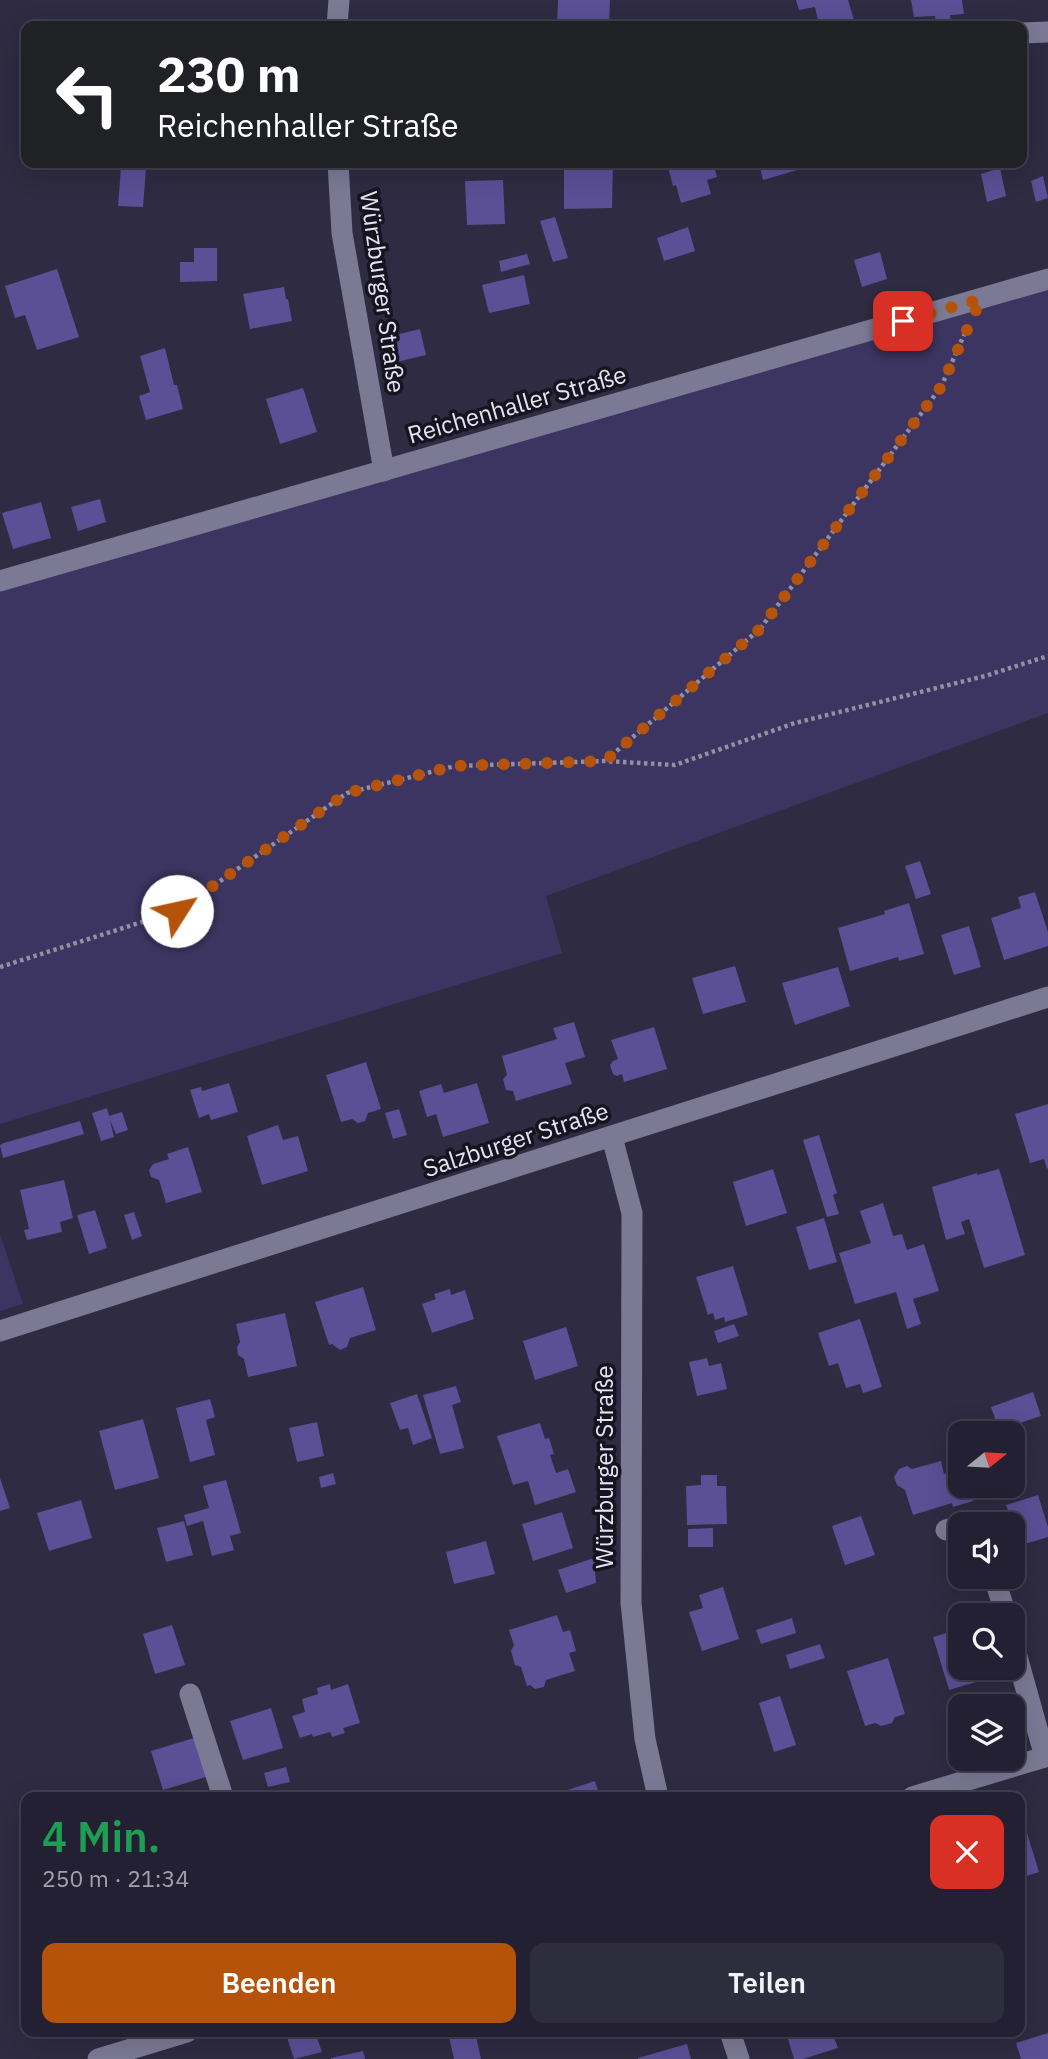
<!DOCTYPE html>
<html lang="de">
<meta charset="utf-8">
<style>
body{margin:0;font-family:"IBM Plex Sans",sans-serif;background:#2e2d3e;color:#f1f3f6;height:100vh;display:flex;flex-direction:column;font-size:26px;white-space:nowrap}
*{box-sizing:border-box;margin:0}
p{font-size:23px;color:#a2a3ac}
.icon{flex:none;width:38px;height:38px;fill:none;stroke:currentColor;stroke-width:2;stroke-linecap:round;stroke-linejoin:round}
.map{position:relative;flex:1;overflow:hidden}
.panel{position:absolute;left:21px;top:1792px;width:1004px;height:245px;display:flex;flex-direction:column;background:#222032;border-radius:14px;box-shadow:0 7px 28px #0002,0 0 0 2px #3f3e4d}
.panel>*{flex:none}
.guide{position:absolute;left:21px;top:21px;width:1006px;height:147px;border-radius:14px;box-shadow:0 7px 28px #0002,0 0 0 2px #3f3e4d;background:#202124;color:#fff;overflow:hidden}
.needle{width:46px;rotate:72deg}
.buttons{position:absolute;left:948px;top:1421px;display:grid;gap:14px}
.buttons a{display:grid;place-items:center;width:77px;height:77px;border-radius:14px;background:#222032;box-shadow:0 7px 28px #0002,0 0 0 2px #3f3e4d;font-size:35px}
.pin{position:absolute;display:grid;place-items:center;width:60px;height:60px;color:#fff;margin:-30px;border-radius:14px;box-shadow:0 4px 10px #0006}
.me{position:absolute;width:77px;margin:-38px;rotate:55deg;stroke-linejoin:round;filter:drop-shadow(0 0 5px #0008)}
.turn{display:flex;align-items:center;gap:24px;height:147px;padding:0 21px;font-size:32px}
.turn .icon{width:91px;height:91px;stroke-width:2.5}
.turn b{display:block;font-size:49px;line-height:60px}
.round{display:grid;place-items:center;flex:none;width:74px;height:74px;border-radius:14px;background:#2e2d3e}
.head{display:flex;align-items:center;justify-content:space-between;height:119px;padding:0 21px}
h1{font-size:42px;font-weight:600;line-height:52px;color:#1e9e55}
.button{display:flex;gap:14px;margin-top:auto;padding:14px 21px}
.button a{flex:1;height:80px;border-radius:14px;background:#b45309;color:#fff;font-size:28px;font-weight:600;line-height:80px;text-align:center}
.button a+a{background:#2e2d3e;color:#f1f3f6}
.map>svg:first-child{display:block}
</style>
<div class="map">
<svg width="1048" height="2059" viewBox="0 0 1048 2059">
<rect width="100%" height="100%" fill="#2e2b42"/>
<g fill="#3c3561">
<polygon points="1048,272 1048,713 546,896 562,953 0,1124 0,581"/>
<polygon points="0,1234 23,1304 0,1311"/>
</g>
<g fill="#5b4f95">
<polygon points="558,0 610,0 609,26 557,26"/>
<polygon points="796,0 848,0 854,20 819,25 815,7 799,10"/>
<polygon points="911,0 962,0 964,14 950,15 951,24 936,24 935,16 914,17"/>
<polygon points="626,20 657,21 657,26 626,26"/>
<polygon points="925,20 926,26 904,26 903,22"/>
<polygon points="667,163 713,163 717,177 707,180 711,194 681,203 676,185 673,186"/>
<polygon points="759,163 799,163 801,169 763,180"/>
<polygon points="613,165 612,208 564,209 564,166"/>
<polygon points="121,167 146,169 143,207 118,206"/>
<polygon points="1000,168 1006,196 987,202 981,174"/>
<polygon points="1043,176 1048,198 1036,202 1031,181"/>
<polygon points="503,180 505,224 467,225 465,181"/>
<polygon points="555,217 568,258 553,262 540,221"/>
<polygon points="688,227 695,251 664,261 657,238"/>
<polygon points="194,248 217,248 217,281 180,282 180,262 194,262"/>
<polygon points="880,252 887,279 862,287 854,260"/>
<polygon points="527,254 530,264 501,272 499,261"/>
<polygon points="57,269 79,337 37,350 25,315 15,318 5,286"/>
<polygon points="524,275 530,304 489,313 482,285"/>
<polygon points="284,287 286,299 288,299 292,321 250,329 243,294"/>
<polygon points="420,329 426,355 397,362 391,336"/>
<polygon points="165,348 174,385 177,385 183,409 146,420 139,396 150,392 140,356"/>
<polygon points="303,388 317,432 280,444 266,399"/>
<polygon points="100,499 106,522 78,531 71,507"/>
<polygon points="41,502 51,538 13,549 2,513"/>
<polygon points="920,861 931,894 916,899 905,866"/>
<polygon points="1035,892 1048,932 1048,946 1004,960 991,918 1021,908 1018,897"/>
<polygon points="909,903 924,954 899,961 898,957 850,971 838,928 885,914 884,911"/>
<polygon points="969,926 981,967 954,975 941,935"/>
<polygon points="735,966 746,1002 703,1014 692,978"/>
<polygon points="838,967 850,1006 795,1025 782,983"/>
<polygon points="574,1022 585,1057 565,1063 572,1084 516,1101 513,1091 506,1090 503,1079 507,1075 502,1056 557,1039 553,1028"/>
<polygon points="654,1027 667,1069 624,1082 622,1074 617,1076 613,1074 610,1065 613,1061 618,1059 611,1040"/>
<polygon points="366,1062 381,1109 368,1113 365,1121 358,1123 352,1119 341,1122 326,1075"/>
<polygon points="229,1083 238,1112 211,1120 209,1114 199,1118 190,1090 201,1087 202,1091"/>
<polygon points="477,1083 489,1123 443,1137 436,1114 427,1117 419,1091 441,1084 444,1093"/>
<polygon points="1048,1104 1048,1168 1047,1169 1044,1159 1030,1163 1015,1114"/>
<polygon points="107,1108 109,1116 122,1112 128,1130 116,1134 110,1120 114,1137 101,1141 92,1113"/>
<polygon points="399,1109 407,1135 393,1139 385,1113"/>
<polygon points="80,1121 84,1134 3,1158 0,1145 4,1143"/>
<polygon points="278,1125 283,1140 298,1136 308,1171 262,1185 247,1136"/>
<polygon points="819,1135 837,1193 833,1195 839,1214 827,1217 803,1140"/>
<polygon points="188,1147 202,1192 166,1203 159,1180 151,1177 149,1170 153,1164 169,1159 167,1154"/>
<polygon points="773,1169 787,1213 746,1226 733,1182"/>
<polygon points="999,1169 1025,1255 984,1268 969,1219 961,1222 965,1234 946,1240 932,1187 977,1173 977,1175"/>
<polygon points="64,1180 73,1218 60,1222 62,1232 27,1240 24,1230 29,1229 20,1190"/>
<polygon points="883,1203 893,1236 902,1234 907,1250 924,1244 939,1291 913,1299 921,1324 907,1329 896,1292 855,1304 839,1253 871,1243 860,1211"/>
<polygon points="95,1210 107,1248 89,1254 77,1215"/>
<polygon points="134,1212 142,1236 132,1240 124,1215"/>
<polygon points="824,1218 837,1262 809,1270 796,1227"/>
<polygon points="733,1266 748,1315 725,1322 724,1317 715,1320 713,1313 708,1315 696,1277"/>
<polygon points="363,1287 376,1330 350,1338 347,1347 340,1350 332,1344 329,1345 315,1302"/>
<polygon points="450,1289 451,1295 465,1290 474,1319 432,1333 422,1304 436,1299 434,1294"/>
<polygon points="285,1313 297,1366 248,1377 244,1359 238,1355 237,1347 240,1342 236,1324"/>
<polygon points="860,1319 882,1387 863,1393 860,1384 846,1388 838,1363 829,1366 818,1333"/>
<polygon points="734,1324 739,1336 718,1343 714,1331"/>
<polygon points="566,1327 578,1366 535,1380 523,1341"/>
<polygon points="707,1358 709,1366 721,1363 727,1389 697,1396 689,1362"/>
<polygon points="456,1386 461,1402 452,1405 464,1448 440,1454 423,1395"/>
<polygon points="1033,1392 1041,1416 999,1430 991,1407"/>
<polygon points="417,1394 432,1438 413,1445 408,1428 400,1430 390,1403"/>
<polygon points="210,1399 215,1417 206,1420 215,1455 190,1462 176,1408"/>
<polygon points="143,1419 159,1478 115,1490 99,1431"/>
<polygon points="317,1422 324,1456 297,1462 289,1428"/>
<polygon points="540,1423 545,1439 549,1438 554,1454 550,1455 556,1473 568,1469 576,1492 535,1505 528,1481 513,1485 497,1436"/>
<polygon points="941,1461 944,1474 961,1469 961,1486 968,1486 973,1501 953,1507 952,1503 913,1515 905,1490 897,1485 894,1477 899,1469 907,1466 912,1469"/>
<polygon points="333,1473 336,1484 321,1488 319,1477"/>
<polygon points="701,1475 717,1475 717,1486 726,1486 727,1524 687,1525 686,1486 701,1485"/>
<polygon points="0,1478 10,1508 0,1511"/>
<polygon points="226,1480 241,1533 230,1536 234,1550 212,1556 203,1521 187,1526 184,1515 209,1508 203,1486"/>
<polygon points="1038,1495 1048,1527 1048,1537 1018,1546 1013,1524 1006,1505"/>
<polygon points="81,1500 92,1538 49,1551 37,1513"/>
<polygon points="562,1512 573,1548 533,1561 522,1524"/>
<polygon points="861,1516 875,1555 845,1565 832,1526"/>
<polygon points="184,1521 193,1555 166,1562 157,1528"/>
<polygon points="713,1528 713,1547 688,1547 688,1529"/>
<polygon points="486,1541 495,1574 454,1584 446,1552"/>
<polygon points="594,1558 596,1583 566,1593 558,1570"/>
<polygon points="723,1587 739,1639 702,1651 689,1612 703,1608 699,1595"/>
<polygon points="557,1615 563,1632 570,1630 576,1651 569,1653 575,1671 546,1680 544,1687 535,1689 530,1685 527,1686 521,1667 515,1665 511,1651 514,1645 509,1630"/>
<polygon points="792,1618 796,1633 761,1644 756,1630"/>
<polygon points="172,1625 185,1665 155,1674 143,1634"/>
<polygon points="956,1630 961,1645 961,1668 1005,1668 1006,1673 949,1690 933,1637"/>
<polygon points="820,1644 825,1658 790,1669 786,1655"/>
<polygon points="888,1658 905,1714 895,1717 892,1723 881,1726 875,1723 865,1726 847,1671"/>
<polygon points="330,1684 331,1690 348,1684 360,1723 343,1728 345,1733 332,1737 330,1732 313,1737 312,1734 300,1738 292,1716 305,1712 302,1699 318,1694 317,1688"/>
<polygon points="780,1696 796,1745 774,1752 759,1703"/>
<polygon points="271,1708 283,1748 243,1760 230,1721"/>
<polygon points="194,1738 206,1777 163,1790 151,1751"/>
<polygon points="286,1767 290,1782 268,1787 264,1773"/>
<polygon points="595,1781 600,1797 546,1797"/>
<polygon points="1026,1830 1039,1872 1020,1878 1020,1831"/>
<polygon points="293,2032 315,2032 322,2052 294,2059 286,2034"/>
<polygon points="448,2032 475,2032 481,2059 454,2059"/>
<polygon points="786,2032 832,2032 838,2048 803,2059 794,2059"/>
<polygon points="1048,2033 1048,2059 1021,2059 1016,2043"/>
<polygon points="687,2044 691,2059 638,2059 638,2058"/>
<polygon points="363,2051 365,2059 331,2059 331,2058"/>
</g>
<g fill="none" stroke-linecap="round" stroke-linejoin="round">
<g stroke="#9290a3" stroke-width="4.5" stroke-dasharray="3.5 3.5" stroke-linecap="butt">
<polyline points="606,760 760,629 941,387 967,328"/>
<polyline points="0,967 177,911 347,793 455,766 605,761 675,765 795,723 985,676 1048,656"/>
</g>
<g stroke="#7b7994" stroke-width="21">
<polyline points="337,26 339,0"/>
<polyline points="1022,33 1048,32"/>
<polyline points="338,163 342,233 384,471"/>
<polyline points="0,581 1048,279"/>
<polyline points="612,1137 632,1213 631,1603 645,1739 658,1797"/>
<polyline points="0,1331 1048,997"/>
<polyline points="946,1530 961,1526"/>
<polyline points="994,1577 1006,1615"/>
<polyline points="1013,1642 1045,1757"/>
<polyline points="190,1694 223,1797"/>
<polyline points="912,1797 1048,1756"/>
<polyline points="730,2032 739,2059"/>
<polyline points="98,2059 187,2032"/>
</g>
</g>
<g fill="none" stroke-linecap="round" stroke-linejoin="round">
<polyline stroke="#b45309" stroke-width="12" stroke-dasharray="0 21.6" points="177,911 347,793 455,766 605,761 760,629 941,387 981,299 903,321"/>
</g>
<g text-anchor="middle" stroke-width="7" stroke-linejoin="round" paint-order="stroke">
<g font-size="24" fill="#e6e4f4" stroke="#16151f">
<text transform="translate(382 292) rotate(82)" y="8">Würzburger Straße</text>
<text transform="translate(517 405) rotate(-16)" y="8">Reichenhaller Straße</text>
<text transform="translate(516 1140) rotate(-18)" y="8">Salzburger Straße</text>
<text transform="translate(605 1467) rotate(-90)" y="8">Würzburger Straße</text>
</g>
</g>
</svg>
<div class="buttons">
<a><svg class="needle" viewBox="-14 -14 28 28"><path d="M0-13l5 13h-10z" fill="#e53935"/><path d="M0 13l5-13h-10z" fill="#a2a3ac"/></svg></a>
<a><svg class="icon" aria-label="sound" viewBox="0 0 24 24"><path d="M4 9h4l5-4v14l-5-4H4zM17 9q2 3 0 6"/></svg></a>
<a><svg class="icon" aria-label="search" viewBox="0 0 24 24"><circle cx="10" cy="10" r="6"/><path d="M15 15l6 6"/></svg></a>
<a><svg class="icon" aria-label="layers" viewBox="0 0 24 24"><path d="M12 4l9 5-9 5-9-5zM3 14l9 5 9-5"/></svg></a>
</div>
<div class="pin" style="left:903px;top:321px;background:#d93025"><svg class="icon" aria-label="arrive" viewBox="0 0 24 24"><path d="M6 21V4h12l-3 4 3 4H6"/></svg></div>
<svg class="me" style="left:177px;top:911px" viewBox="-20 -20 40 40"><circle r="19" fill="#fff"/><path d="M0-13L10 11 0 6-10 11z" fill="#b45309"/></svg>
<div class="guide">
<div class="turn"><svg class="icon" aria-label="left" viewBox="0 0 24 24"><path d="M17 20v-9H6M10 6l-5 5 5 5"/></svg><div><b>230 m</b>Reichenhaller Straße</div></div>
</div>
<section class="panel">
<div class="head"><div><h1>4 Min.</h1><p>250 m · 21:34</p></div><a class="round" style="background:#d93025;color:#fff"><svg class="icon" aria-label="close" viewBox="0 0 24 24"><path d="M6 6l12 12M18 6L6 18"/></svg></a></div>
<div class="button"><a>Beenden</a><a>Teilen</a></div>
</section>
</div>
